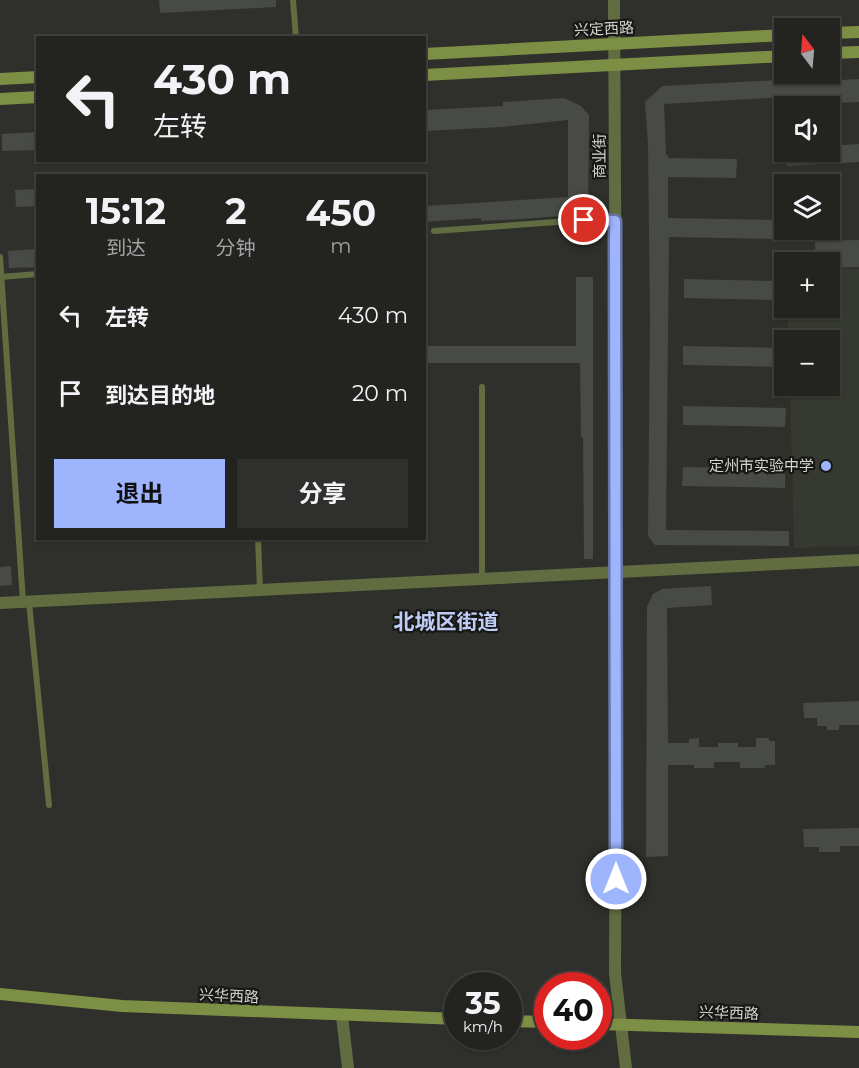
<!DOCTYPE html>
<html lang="zh">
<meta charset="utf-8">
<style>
body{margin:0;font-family:Montserrat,"Noto Sans SC",sans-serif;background:#2f302d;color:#f1f3f6;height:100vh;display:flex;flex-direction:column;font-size:22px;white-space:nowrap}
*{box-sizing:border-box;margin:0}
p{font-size:20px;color:#a3a4a5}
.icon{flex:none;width:33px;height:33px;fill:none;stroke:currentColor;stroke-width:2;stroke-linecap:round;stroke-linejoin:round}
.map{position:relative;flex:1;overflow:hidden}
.sheet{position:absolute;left:36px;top:174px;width:390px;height:366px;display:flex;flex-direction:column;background:#232420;border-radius:0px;box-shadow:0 2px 4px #0004,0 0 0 2px #40413e}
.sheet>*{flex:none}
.top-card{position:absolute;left:36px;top:36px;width:390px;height:126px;border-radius:0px;box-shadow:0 2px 4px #0004,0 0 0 2px #40413e;background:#232420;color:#f1f3f6;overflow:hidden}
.needle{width:39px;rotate:344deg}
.buttons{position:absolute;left:774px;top:18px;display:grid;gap:12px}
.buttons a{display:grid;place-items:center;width:66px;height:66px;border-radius:0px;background:#232420;box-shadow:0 2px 4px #0004,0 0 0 2px #40413e;font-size:30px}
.speed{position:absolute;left:444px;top:972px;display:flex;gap:12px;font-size:30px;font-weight:700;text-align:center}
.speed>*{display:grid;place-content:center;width:78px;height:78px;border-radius:50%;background:#232420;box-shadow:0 2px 4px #0004,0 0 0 2px #40413e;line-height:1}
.speed small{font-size:15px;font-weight:400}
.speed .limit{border:9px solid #d22;background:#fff;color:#111}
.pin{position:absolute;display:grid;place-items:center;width:51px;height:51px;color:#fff;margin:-26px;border:3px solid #fff;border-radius:50%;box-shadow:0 2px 6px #0007}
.me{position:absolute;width:66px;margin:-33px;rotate:0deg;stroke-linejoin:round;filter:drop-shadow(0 0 4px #0008)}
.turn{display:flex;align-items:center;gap:21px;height:126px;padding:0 18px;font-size:27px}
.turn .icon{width:78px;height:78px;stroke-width:2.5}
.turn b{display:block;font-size:42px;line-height:51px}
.eta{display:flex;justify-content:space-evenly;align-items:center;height:102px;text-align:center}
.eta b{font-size:36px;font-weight:700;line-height:42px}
.button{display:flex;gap:12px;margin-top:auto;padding:12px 18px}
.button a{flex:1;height:69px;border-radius:0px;background:#9eb4fd;color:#111;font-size:24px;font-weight:700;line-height:69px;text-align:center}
.button a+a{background:#2f302d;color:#f1f3f6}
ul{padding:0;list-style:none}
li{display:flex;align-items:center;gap:18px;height:78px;padding:0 18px}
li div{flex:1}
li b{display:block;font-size:22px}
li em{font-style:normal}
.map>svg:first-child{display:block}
</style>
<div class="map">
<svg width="859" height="1068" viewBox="0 0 859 1068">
<rect width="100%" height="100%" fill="#2f302b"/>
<polygon fill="#36392f" points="830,269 859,269 859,546 794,548 790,386 830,386 830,340 788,340 787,308 830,308"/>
<g fill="#484a45">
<polygon points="159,0 276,0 276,7 160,13"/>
<polygon points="859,79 859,102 785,105 785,97 664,104 666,155 668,155 668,158 737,159 736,178 668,177 668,218 779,220 779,239 669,237 666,530 789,531 789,546 655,545 648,536 650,319 648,145 645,102 662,86 781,80 781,83"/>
<polygon points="564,98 581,106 589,115 588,212 562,212 562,216 521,219 481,221 481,218 424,222 424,206 568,197 568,120 501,127 425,131 424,110 503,106 503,102"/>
<polygon points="38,132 38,150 2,151 2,134"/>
<polygon points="859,144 859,162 787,166 786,152 830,152 830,146"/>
<polygon points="38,189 38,206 16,207 15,190"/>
<polygon points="859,240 859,267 830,268 830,262 816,262 815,241"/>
<polygon points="38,249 38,267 9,268 8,251"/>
<polygon points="576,277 593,277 593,559 584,559 583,437 581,437 580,363 425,363 425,346 576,346"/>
<polygon points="684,279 780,281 780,300 684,298"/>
<polygon points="683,346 784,348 784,367 683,365"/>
<polygon points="683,406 786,408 785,427 683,425"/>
<polygon points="683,467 785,469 785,488 682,486"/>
<polygon points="11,566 12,585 0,586 0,567"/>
<polygon points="711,586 712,605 667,608 668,743 689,743 689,739 699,738 699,747 718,747 718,743 738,743 738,747 756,747 756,738 769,738 769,741 775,741 775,765 765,765 765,768 740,768 740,762 714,762 714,768 694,768 694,765 668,765 668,856 646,857 647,607 653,594 662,589"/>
<polygon points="859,701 859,725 839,725 839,730 827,730 827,726 817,726 817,718 804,718 803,703"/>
<polygon points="859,828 859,846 840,846 840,852 819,852 819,847 804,847 803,829"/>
</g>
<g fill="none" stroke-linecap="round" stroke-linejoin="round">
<g stroke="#616d40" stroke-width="6">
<polyline points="293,0 296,38"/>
<polyline points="434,231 584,220 615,221"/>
<polyline points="0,257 23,602"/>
<polyline points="0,277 38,274"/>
<polyline points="258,538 260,590"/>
<polyline points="482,579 482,387"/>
<polyline points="29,602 49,805"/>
</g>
<polyline stroke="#616d40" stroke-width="12" points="342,1016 348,1068"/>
<g stroke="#616d40" stroke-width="12">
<polyline points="614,0 617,551 615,973 626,1068"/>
<polyline points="0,603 859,560"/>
</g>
<g stroke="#7d8f44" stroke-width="12">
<polyline points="830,33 859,32"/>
<polyline points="830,53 859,52"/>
<polyline points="424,54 784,35"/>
<polyline points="424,75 784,56"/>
<polyline points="0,79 38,77"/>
<polyline points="0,99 38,97"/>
<polyline points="0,994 122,1006 458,1019"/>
<polyline points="508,1021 548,1022"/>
<polyline points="598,1024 859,1032"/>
</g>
</g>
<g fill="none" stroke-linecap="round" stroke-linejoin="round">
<g stroke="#6775a4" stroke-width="15">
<polyline id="route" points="584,220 615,221 616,879"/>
</g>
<use href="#route" stroke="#9eb4fd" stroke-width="10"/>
</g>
<circle fill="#9eb4fd" stroke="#171816" stroke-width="2" cx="826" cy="466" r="6"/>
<g text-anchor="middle" stroke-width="4.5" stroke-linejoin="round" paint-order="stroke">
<g font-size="15" fill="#d4d5d2" stroke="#171816">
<text transform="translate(604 29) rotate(-3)" y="5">兴定西路</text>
<text transform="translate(600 156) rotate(-90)" y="5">商业街</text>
<text transform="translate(229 996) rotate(3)" y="5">兴华西路</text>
<text transform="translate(729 1013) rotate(2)" y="5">兴华西路</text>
</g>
<g font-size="15" fill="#d4d5d2" stroke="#171816" text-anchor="end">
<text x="814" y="471">定州市实验中学</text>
</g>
<g font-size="21" font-weight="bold" fill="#bfcdf6" stroke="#171816">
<text x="446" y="629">北城区街道</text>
</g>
</g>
</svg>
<div class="buttons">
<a><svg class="needle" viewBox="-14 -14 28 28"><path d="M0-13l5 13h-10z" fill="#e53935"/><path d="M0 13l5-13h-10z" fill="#a3a4a5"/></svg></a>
<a><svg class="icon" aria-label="sound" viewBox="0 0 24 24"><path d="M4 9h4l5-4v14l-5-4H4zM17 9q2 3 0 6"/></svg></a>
<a><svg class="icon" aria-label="layers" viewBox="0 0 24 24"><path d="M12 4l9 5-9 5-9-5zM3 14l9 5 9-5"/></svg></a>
<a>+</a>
<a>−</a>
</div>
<div class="speed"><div>35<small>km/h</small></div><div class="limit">40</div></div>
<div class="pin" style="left:584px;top:220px;background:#d93025"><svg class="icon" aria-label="arrive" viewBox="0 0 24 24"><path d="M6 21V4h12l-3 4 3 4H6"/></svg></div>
<svg class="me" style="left:616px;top:879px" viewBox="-20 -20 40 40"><circle r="17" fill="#9eb4fd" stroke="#fff" stroke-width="3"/><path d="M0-11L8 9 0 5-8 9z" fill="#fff"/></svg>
<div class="top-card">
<div class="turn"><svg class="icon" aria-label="left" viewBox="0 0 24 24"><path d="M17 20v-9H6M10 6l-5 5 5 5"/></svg><div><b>430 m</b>左转</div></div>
</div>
<section class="sheet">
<div class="eta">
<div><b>15:12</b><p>到达</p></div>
<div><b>2</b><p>分钟</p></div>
<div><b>450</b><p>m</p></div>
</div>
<ul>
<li><svg class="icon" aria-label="left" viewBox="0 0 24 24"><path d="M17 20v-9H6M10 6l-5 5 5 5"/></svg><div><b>左转</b></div><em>430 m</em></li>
<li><svg class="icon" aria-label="arrive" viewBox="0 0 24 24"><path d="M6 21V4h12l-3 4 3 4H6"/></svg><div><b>到达目的地</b></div><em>20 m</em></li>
</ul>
<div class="button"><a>退出</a><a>分享</a></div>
</section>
</div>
